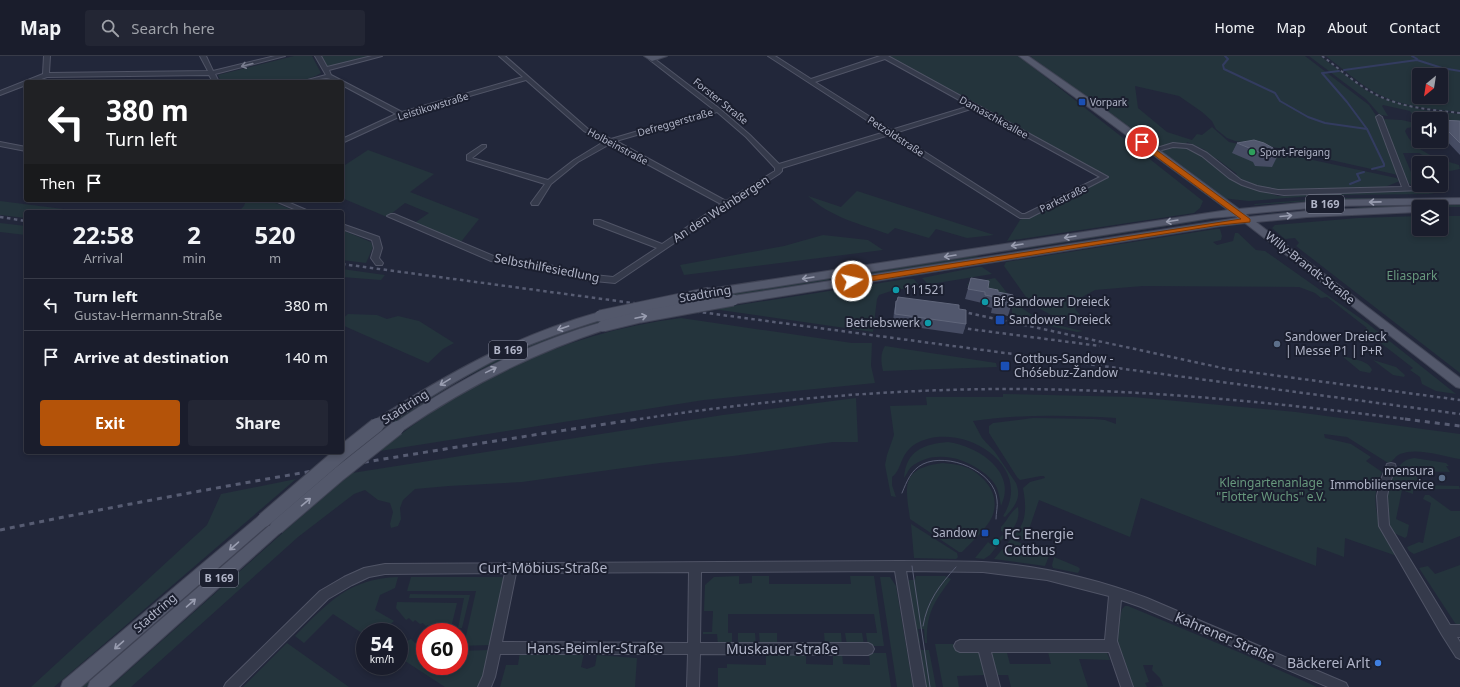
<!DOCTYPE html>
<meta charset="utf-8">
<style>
body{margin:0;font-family:"Noto Sans",sans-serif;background:#232634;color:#f1f3f6;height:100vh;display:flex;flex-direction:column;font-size:15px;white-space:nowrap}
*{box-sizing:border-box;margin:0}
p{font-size:13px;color:#9fa2a9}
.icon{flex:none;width:22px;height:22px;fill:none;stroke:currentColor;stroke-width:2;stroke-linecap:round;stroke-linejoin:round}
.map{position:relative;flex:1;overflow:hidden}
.sheet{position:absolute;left:24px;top:154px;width:320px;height:244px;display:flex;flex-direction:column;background:#1a1d2c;border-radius:4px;box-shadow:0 2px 6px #0003,0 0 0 1px #383b48}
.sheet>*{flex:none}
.guide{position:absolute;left:24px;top:24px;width:320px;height:122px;border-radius:4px;box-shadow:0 2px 6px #0003,0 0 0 1px #383b48;background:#202124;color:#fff;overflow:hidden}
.needle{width:26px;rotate:210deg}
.tools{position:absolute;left:1412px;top:12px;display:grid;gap:8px}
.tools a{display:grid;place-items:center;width:36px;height:36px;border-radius:4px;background:#1a1d2c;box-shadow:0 2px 6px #0003,0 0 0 1px #383b48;font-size:20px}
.speed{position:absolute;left:356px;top:567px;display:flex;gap:8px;font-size:20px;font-weight:700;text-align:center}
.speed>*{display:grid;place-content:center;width:52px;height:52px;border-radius:50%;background:#1a1d2c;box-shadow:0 2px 6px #0003,0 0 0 1px #383b48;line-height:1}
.speed small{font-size:10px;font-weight:400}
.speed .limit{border:6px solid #d22;background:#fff;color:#111}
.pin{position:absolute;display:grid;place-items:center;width:34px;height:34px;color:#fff;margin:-17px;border:2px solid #fff;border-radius:50%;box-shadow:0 1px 4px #0007}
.me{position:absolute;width:44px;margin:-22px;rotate:81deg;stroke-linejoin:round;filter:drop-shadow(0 0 3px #0008)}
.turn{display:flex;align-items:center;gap:14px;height:84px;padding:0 16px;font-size:18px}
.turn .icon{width:52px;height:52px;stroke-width:2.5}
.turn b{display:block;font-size:28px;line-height:34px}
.then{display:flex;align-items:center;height:38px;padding:0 16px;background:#0003;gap:8px;font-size:15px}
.eta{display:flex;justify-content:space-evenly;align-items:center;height:68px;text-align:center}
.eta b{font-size:24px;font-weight:700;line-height:28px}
.action{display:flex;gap:8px;margin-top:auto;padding:8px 16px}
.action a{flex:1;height:46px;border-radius:4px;background:#b45309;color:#fff;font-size:16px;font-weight:700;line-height:46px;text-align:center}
.action a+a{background:#232634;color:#f1f3f6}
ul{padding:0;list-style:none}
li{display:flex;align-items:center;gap:12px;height:52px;padding:0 16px;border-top:1px solid #383b48}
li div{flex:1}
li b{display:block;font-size:15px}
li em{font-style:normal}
header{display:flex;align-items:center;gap:24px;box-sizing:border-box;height:56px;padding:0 20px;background:#1a1d2c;border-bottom:1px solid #383b48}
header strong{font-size:19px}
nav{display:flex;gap:22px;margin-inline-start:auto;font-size:14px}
.search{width:280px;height:36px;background:#232634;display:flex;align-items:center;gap:10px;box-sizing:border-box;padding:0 14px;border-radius:4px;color:#9fa2a9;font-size:15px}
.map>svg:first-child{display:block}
</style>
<header>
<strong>Map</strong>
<div class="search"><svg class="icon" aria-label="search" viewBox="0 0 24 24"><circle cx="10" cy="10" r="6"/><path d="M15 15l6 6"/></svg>Search here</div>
<nav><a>Home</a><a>Map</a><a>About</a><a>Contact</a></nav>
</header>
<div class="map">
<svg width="1460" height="631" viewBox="0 0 1460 631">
<rect width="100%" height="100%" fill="#22273a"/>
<g fill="#24343c" fill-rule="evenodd">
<path d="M294,0H312L321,17C299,32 248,26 221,26L218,19Z"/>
<polygon points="319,0 373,0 327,11"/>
<polygon points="888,0 1019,0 1203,145 1200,152 1194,157 1007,185 1020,164 1109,121"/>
<path d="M1030,0H1305L1369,49L1377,61L1398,119L1273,91L1235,85L1227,82L1216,73L1212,65L1202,56L1179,40L1135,30L1138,52L1167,76L1192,84L1197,78L1202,79L1212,71L1229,86L1387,120L1396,122L1400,125L1385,131L1287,135C1268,133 1251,129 1234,120L1237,118L1217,103L1212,102L1203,96L1205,94L1187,86L1186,88L1238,127L1278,140L1371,135H1415L1435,138L1326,139L1249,145L1221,142Z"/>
<path d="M1309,0H1320L1364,33L1381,42L1423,54L1460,58V67L1441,66V63C1429,63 1417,66 1410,55L1383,49L1382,50L1388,60L1380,59L1366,43Z"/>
<path d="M1326,0H1460V56C1431,53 1402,51 1376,37C1358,27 1342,12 1326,0ZM1419,19H1441V41H1419Z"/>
<path d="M1383,63L1402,64L1419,68V70L1407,72L1405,75C1413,96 1440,103 1459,109L1460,113L1450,115L1441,110V107H1436L1419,97H1403L1416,128L1423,131H1414L1407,126L1382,64Z"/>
<polygon points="368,94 434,118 410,136 479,163 460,187 413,168 429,157 405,147 387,161 342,142 342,111"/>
<path d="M857,135L994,179L967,182L936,173L929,182L895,172L888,178C860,168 830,161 808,140L841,151Z"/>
<polygon points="1334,142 1460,142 1460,143 1336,143 1255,149 1254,148"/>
<polygon points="246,144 268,144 298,156 238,156 244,150"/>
<polygon points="0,145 87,156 26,156 26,162 0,159"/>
<polygon points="1412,148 1460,148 1460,151 1390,151 1264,158"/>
<polygon points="1419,160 1419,173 1441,173 1441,160 1460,160 1460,317 1296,190 1299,187 1295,182 1285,183 1272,172 1275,169 1358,162"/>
<polygon points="1210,162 1212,163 993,198 1129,174"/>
<polygon points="0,167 26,170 26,179 0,176"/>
<polygon points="1216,173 1220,173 1222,180 1221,184 1213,186 1217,189 1233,185 1235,177 1238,177 1256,194 1265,195 1367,267 1456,338 1436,335 1422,328 1420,321 1410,314 1413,312 1364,274 1367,272 1327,241 1321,242 1315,237 1299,231 1143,230 1095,234 1082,241 1075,253 1087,267 1086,269 1053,260 1031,248 1004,210 1006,206"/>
<polygon points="342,174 371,186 373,191 366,207 342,204"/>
<polygon points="823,179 868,184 883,194 684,219 680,209 784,190"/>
<polygon points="974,199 979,201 864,219 861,218"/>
<polygon points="977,211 982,211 992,218 931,228 928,228 922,222"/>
<polygon points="342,213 385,219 381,224 342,221"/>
<polygon points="828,222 830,224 677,249 668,248"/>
<path d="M995,222C1002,229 1006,237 1013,244C1032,264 1057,269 1083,275L1077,276L1018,263L1012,260V250L995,241L968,230L967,228L970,227Z"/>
<polygon points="906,223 914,223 920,231 894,234 879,239 877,243 873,276 713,253"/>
<path d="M635,255C573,275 509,296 452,329C418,350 387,373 355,398L348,399C381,373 416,348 452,327C510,294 571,271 635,255Z"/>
<polygon points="348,258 377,259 387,263 398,260 419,265 454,287 443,293 428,307 342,269 342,263"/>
<path d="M681,262L852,287H872L871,310L875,327L704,344L380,395C466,323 570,276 681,262Z"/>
<path d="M885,290L996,307L997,311L883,315C881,306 880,298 885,290Z"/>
<path d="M1342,300C1351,303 1369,304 1372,314L1370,317L1360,315Z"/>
<polygon points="1373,304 1396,311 1405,319 1404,321 1393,319"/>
<path d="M1003,338L1133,341L1296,356L1460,378V403C1442,400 1417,391 1400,398C1395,400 1393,406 1388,407L1347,381L1324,378L1325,382L1351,388L1371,401L1366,405L1382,416C1367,449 1380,472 1397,500L1345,482L1344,501L1317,491L1316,510L1141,442L1130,481L1039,444L1025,485L1013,480C1028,467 1026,449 1023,432L1030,426L1045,422L1044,420H1041L1020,424L1017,421L989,377V370L993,367L1033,362L1094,363L1105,364L1116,368V362C1068,359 1021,358 973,365L982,382L995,396L1016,427C1022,442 1015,450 1005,461L1003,460C1036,408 960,364 917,387C899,397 903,413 892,421V429L896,441L891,440L885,409L887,399L894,379L890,350L927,349L926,341H1003Z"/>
<polygon points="856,342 858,386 833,386 733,400 660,407 522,426 449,430 415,433 403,444 400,452 401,463 398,470 391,472 390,468 393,456 390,447 378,444 365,434 354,438 298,481 131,631 110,631 287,473 352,417 723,359"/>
<path d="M948,386C978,390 1018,416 1001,450C1000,444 999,438 997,432C994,425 986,418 980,414C961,400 931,394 911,411C908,414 907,418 904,422C906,395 923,388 948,386Z"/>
<path d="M1414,402L1446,407L1449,410H1446L1450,416L1413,415L1422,429L1459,430L1460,433H1417L1413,435V438L1402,434L1396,463L1409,469L1407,480L1405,482C1402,480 1397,479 1394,477C1378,464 1389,414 1405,405C1407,403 1411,403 1414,402Z"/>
<path d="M943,407C952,408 964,409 972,414C989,425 1000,441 992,461C987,472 971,487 962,496H959L910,463C905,429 901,412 943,407Z"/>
<polygon points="296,423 54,631 31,631 207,469 221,438"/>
<polygon points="1425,439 1429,439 1451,455 1460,455 1460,480 1414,498 1409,495 1407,491 1419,486 1423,487 1431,447 1423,443"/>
<path d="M1018,451C1020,462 1016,471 1007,478L1001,475V471C1007,465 1011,455 1018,451Z"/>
<polygon points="911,468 957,497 958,501 956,503 914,502"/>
<polygon points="1002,479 1005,480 990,499 984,503 975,502 988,486 993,490"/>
<polygon points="1011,483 1047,498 1049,500 1045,510 994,503"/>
<polygon points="1054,501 1078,511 1080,513 1078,517 1053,512 1052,509"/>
<polygon points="1460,509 1460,571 1455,567 1419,512 1428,510 1435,518"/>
<polygon points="208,519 210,521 207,525 86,631 78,631"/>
<polygon points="739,520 739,528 752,527 752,520 769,520 769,528 851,528 850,520 874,520 884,590 868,590 866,577 877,577 874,558 728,558 728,577 732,577 732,590 718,589 717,578 703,578 703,576 712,576 713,555 704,555 705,529 714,521"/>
<path d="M916,520H945L951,523C934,546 926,557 927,587H925L924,573H918L920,587H918L908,532L909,524H915Z"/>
<path d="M398,521L395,532L380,539L375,554L394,565L384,574L386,576H365V579L333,558L304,587L295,580C329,546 348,523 398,521Z"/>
<polygon points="411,521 502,521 505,523 491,589 459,590 459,580 466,580 476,535 407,535"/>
<polygon points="880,521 890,521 896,530 913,631 897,631"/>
<polygon points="410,538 470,539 462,572 458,572 464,542 409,542"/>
<polygon points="397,546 457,547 450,576 435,576 428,569 426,570 423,567 420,568 415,564 413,566 409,562 406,564 396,552"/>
<polygon points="1125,550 1128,550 1241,597 1317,631 1152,631 1163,630 1160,622 1152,614 1153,609 1143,609 1149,626 1145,627 1147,631 1130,631 1114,585 1122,553"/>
<polygon points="738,577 755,577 756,589 738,589"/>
<polygon points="759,577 777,577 777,589 760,589"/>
<polygon points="824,577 841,577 842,589 825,589"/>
<polygon points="845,577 862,577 864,589 847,589"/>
<polygon points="425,579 425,610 459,610 459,595 490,594 487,611 478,631 445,631 399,601 399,581 405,586 411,583 415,587"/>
<polygon points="287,587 349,631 243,631"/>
<polygon points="935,588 957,588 980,593 986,619 957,620 959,631 943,631"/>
<polygon points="919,594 929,594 936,631 926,631"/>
<polygon points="520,596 584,597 581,611 587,613 595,610 597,599 637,602 635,631 500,631 506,609 518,609"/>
<polygon points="1048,596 1104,596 1107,597 1110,604 1079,603 1088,631 1011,631 1008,619 995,619 990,597 1007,597 1010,608 1051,608"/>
<polygon points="766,597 806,597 806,608 833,609 833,597 842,597 843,608 870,609 869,597 886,597 891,631 718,631 718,612 727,612 727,608 766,609"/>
</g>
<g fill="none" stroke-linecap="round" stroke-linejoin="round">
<g stroke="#333c60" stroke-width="2">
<polyline points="1225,0 1228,3 1223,9 1224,13 1275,37 1280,45 1308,61 1325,67 1367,73 1347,46 1322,17"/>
<polyline points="1412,0 1417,3"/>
<polyline points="1344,14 1417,4 1442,12 1460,15"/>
<polyline points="1323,17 1339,15"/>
<polyline points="1367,73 1384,108 1384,110 1372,113"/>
<polyline points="1350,128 1360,124 1357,118 1364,116"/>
</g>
<g stroke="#505466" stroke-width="2">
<g id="minor">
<polygon points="44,0 50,0 49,17 208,15 200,0 206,0 213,15 275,0 285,0 215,18 219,26 213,26 209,19 47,21 33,26 26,26 26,29 0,39 0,35 43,18"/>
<path d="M315,0H321L327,11L372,0H382L329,14L331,19L402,56L523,21L499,0H505L588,73L611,83L713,53L650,4L649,3L652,1L720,53L750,79L779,108L885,76L768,0H775L811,23L880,0H888L1108,121L1029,162H1020L889,79L782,112V115L779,118L729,150L615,227L584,224L553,214L491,205L387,160L391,158H394L496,201L554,210L584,218L613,221L657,192L594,168V164H600L662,188L721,148L610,88L578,106L551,128L538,149H532L531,147L545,128L467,104V99L482,89H486V91L472,102L548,124L574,104L605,85L584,75L526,24L403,59L342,87V83L396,58L342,29V26C336,26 331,22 326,22C317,23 309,26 300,26L326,19ZM885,3L970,50L891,74L815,26ZM974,52L1100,121L1025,158H1022L895,77ZM717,56L746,81L775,112V115L726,145L616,85Z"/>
<polygon points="1379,59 1382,61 1409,131 1421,131 1425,133 1423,134 1284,139 1260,135 1242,129 1229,122 1202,100 1187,92 1173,91 1147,98 1144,96 1173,87 1192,89 1207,97 1241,124 1257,130 1278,134 1402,131 1376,61"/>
<polygon points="0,86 26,91 26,95 0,90"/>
<polygon points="273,144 283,144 311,156 301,156"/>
<polygon points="342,168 379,181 382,192 379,202 383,207 382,209 376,209 371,202 374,192 372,184 342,173"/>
<polygon points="1391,407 1395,408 1396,411 1390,426 1387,440 1389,469 1450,569 1460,569 1460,581 1457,581 1460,586 1460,603 1456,601 1442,579 1379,470 1377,440 1380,426 1386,411 1387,408"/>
<path d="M900,505C927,505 955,505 982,506C1038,509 1096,523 1147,542L1346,627L1348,631H1328L1141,551L1121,544L1117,585L1133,631H1121L1109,596H991L1000,631H988L979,596H960L956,594L954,590L956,586L960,584H1105L1109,540L1047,524L983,516L906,515L926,631H914L895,515L701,516L700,587H868L872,589L874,593L872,597L868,599L700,598L699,631H687L688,598H500L495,621L491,631H478L483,620L505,517L385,518L369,521L352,529L328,543L239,631H224L226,627L320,535L344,521L364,512L385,508ZM689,516L688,587L502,586L516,517Z"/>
</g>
</g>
<g stroke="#3f4354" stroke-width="2">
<g id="major">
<polygon points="644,0 667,0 652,5"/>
<polygon points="1019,0 1028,0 1097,48 1239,153 1332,144 1460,142 1460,148 1332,150 1246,158 1249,161 1307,155 1419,150 1422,151 1419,151 1419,156 1307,161 1256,166 1460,322 1460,332 1456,331 1245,167 1220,170 733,248 729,247 728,244 729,241 733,240 1238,162 1235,160 1211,162 709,241 705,240 704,237 705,234 709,233 1228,154"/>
<path d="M600,256L604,257L606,260L604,263C565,275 527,288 491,306C453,326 417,349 382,372L377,374L372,372L371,369L372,366C447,318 513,280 600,256Z"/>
<path d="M603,266L607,267L609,270L607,273C533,297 466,331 402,375L397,377L392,375L391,372L392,369C457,324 527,287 603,266Z"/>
<polygon points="264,458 269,460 271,464 269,468 81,631 61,631 63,625 259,460"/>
<polygon points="277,465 282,467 284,471 282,475 108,631 88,631 90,625 272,467"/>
</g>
</g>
<use href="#minor" fill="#353a4b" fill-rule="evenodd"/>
<use href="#major" fill="#53586b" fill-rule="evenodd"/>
<g stroke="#575c72" stroke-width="1">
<path d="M902,437C907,425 911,414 923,408C948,396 995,415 997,444C998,450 996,457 996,463"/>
<polyline points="912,510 930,631"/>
<path d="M923,570C927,545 940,529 956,511"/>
</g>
<path stroke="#575c72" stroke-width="2" stroke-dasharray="3 3" stroke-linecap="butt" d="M1322,0C1341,14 1359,31 1381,41C1406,52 1433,54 1460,57"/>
<g stroke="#575c72" stroke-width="2.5" stroke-dasharray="3.5 3.5" stroke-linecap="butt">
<polyline points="0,161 26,165"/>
<polyline points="342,208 1460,358"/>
<polyline points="955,254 1227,313 1460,344"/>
<polyline points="954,271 1100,290"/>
<path d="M633,364C757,345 883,333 1009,333C1144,333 1279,347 1413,364"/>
</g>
<g stroke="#575c72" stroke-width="3" stroke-dasharray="5 5" stroke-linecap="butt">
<polyline points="1405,363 1460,370"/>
<path d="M0,474C212,430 425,395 639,363"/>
</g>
<g stroke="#3f4354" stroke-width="13" stroke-linecap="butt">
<g id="major-bridge-far1">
<polyline points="600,260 709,237"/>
<polyline points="603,270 640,261 733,244"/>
</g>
</g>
<g stroke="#3f4354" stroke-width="16" stroke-linecap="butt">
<g id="major-bridge">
<polyline points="264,464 343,396 377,369"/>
<polyline points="277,471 339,418 397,372"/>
</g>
</g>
<use href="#major-bridge-far1" stroke="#53586b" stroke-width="11"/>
<use href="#major-bridge" stroke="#53586b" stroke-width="14"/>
</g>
<g fill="#464c63">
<polygon points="1441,64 1460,65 1460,99 1441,79"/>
<polygon points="1237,87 1277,101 1272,111 1255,110 1253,106 1232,97"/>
<polygon points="971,222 988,232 998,236 1011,250 1008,260 991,257 992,252 982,249 982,247 965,243"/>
<polygon points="898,241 959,253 966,268 963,278 893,268 894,255 896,245 897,245"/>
</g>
<g fill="#51576d" stroke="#60667b">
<polygon points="1441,64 1460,65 1460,87 1441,68"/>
<polygon points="1254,84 1264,87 1273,92 1277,101 1261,100 1259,96 1237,87"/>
<polygon points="971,222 989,225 988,232 998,234 998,236 1013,239 1011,250 994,246 995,241 985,239 985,236 968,233"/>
<polygon points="898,241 959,249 959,253 966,254 966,268 895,258 896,245 897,245"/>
</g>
<defs><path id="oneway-shaft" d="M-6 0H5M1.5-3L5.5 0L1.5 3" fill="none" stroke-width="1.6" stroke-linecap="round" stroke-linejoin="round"/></defs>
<use stroke="#797d8f" href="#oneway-shaft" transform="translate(247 9) rotate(166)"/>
<g stroke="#999db0">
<use href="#oneway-shaft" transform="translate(1375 146) rotate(179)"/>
<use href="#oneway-shaft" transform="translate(1286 160) rotate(-5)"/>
<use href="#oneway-shaft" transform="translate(1172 165) rotate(171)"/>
<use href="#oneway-shaft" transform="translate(1070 181) rotate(171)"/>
<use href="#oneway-shaft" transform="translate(1017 189) rotate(171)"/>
<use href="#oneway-shaft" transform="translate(950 200) rotate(171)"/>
<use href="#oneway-shaft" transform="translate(808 222) rotate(171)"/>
<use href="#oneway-shaft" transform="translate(641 261) rotate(-12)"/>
<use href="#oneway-shaft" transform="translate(563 272) rotate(161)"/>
<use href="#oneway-shaft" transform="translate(491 314) rotate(-26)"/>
<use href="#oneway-shaft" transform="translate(445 326) rotate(149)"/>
<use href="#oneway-shaft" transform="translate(306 446) rotate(-40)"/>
<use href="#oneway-shaft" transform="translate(234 490) rotate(139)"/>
<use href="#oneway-shaft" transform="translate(191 547) rotate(-41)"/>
<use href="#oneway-shaft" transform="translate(119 589) rotate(139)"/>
</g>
<polygon fill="#b45309" stroke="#753606" points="1139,85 1144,85 1250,163 1250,166 1220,169 852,228 848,225 852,223 1241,163 1139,88"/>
<g fill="#1a4fb4" stroke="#1b1f2f" stroke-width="1.5">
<rect x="1078" y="42" width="8" height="8" rx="2"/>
<rect x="995" y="259" width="10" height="10" rx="2"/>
<rect x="1000" y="305" width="10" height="10" rx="2"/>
<rect x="981" y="473" width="8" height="8" rx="2"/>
</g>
<circle fill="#2e9e5b" stroke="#1b1f2f" stroke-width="1.5" cx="1252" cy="96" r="4"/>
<g fill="#0f9aa8" stroke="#1b1f2f" stroke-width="1.5">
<circle cx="896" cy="234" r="4"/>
<circle cx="985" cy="246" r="4"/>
<circle cx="928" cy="267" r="4"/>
<circle cx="996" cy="486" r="4"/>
</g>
<g fill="#5c6f8a" stroke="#1b1f2f" stroke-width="1.5">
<circle cx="1277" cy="288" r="4"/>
<circle cx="1442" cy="422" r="4"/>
</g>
<circle fill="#3f7fe0" stroke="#1b1f2f" stroke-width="1.5" cx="1378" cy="607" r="4"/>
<g text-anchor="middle" stroke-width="4" stroke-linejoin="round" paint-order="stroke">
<g font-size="10" fill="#b0b4c7" stroke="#1b1f2f">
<text transform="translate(721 45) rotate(39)" y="4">Forster Straße</text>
<text transform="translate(433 50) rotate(-17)" y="4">Leistikowstraße</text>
<text transform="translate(994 61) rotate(29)" y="4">Damaschkeallee</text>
<text transform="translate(675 66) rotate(-16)" y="4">Defreggerstraße</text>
<text transform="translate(896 80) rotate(33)" y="4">Petzoldstraße</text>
<text transform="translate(618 90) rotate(28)" y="4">Holbeinstraße</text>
<text transform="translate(1063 142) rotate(-26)" y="4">Parkstraße</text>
</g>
<g font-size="10" fill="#b0b4c7" stroke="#1b1f2f" text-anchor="start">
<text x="1090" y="50">Vorpark</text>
<text x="1260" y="100">Sport-Freigang</text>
</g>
<g fill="#1b1f2f" stroke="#838799" stroke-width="1">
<rect x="1306" y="139" width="38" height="18" rx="3"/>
<rect x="489" y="285" width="38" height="18" rx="3"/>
<rect x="200" y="513" width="38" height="18" rx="3"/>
</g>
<g font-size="11" font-weight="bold" fill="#b0b4c7">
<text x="1325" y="152">B 169</text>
<text x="508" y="298">B 169</text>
<text x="219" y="526">B 169</text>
</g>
<g font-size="12" fill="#b0b4c7" stroke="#1b1f2f">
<text transform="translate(721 153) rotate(-33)" y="4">An den Weinbergen</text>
<text transform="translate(547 212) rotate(11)" y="4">Selbsthilfesiedlung</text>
<text transform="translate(1310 212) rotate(38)" y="4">Willy-Brandt-Straße</text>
<text transform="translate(705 238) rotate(-10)" y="4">Stadtring</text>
<text transform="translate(405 351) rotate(-33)" y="4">Stadtring</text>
<text transform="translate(155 557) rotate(-41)" y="4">Stadtring</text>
</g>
<g font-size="12" fill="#67987d" stroke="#1b1f2f">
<text x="1412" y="224">Eliaspark</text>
<text x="1271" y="431">Kleingartenanlage<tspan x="1271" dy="14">"Flotter Wuchs" e.V.</tspan></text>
</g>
<g font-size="12" fill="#b0b4c7" stroke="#1b1f2f" text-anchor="start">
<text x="904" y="238">111521</text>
<text x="993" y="250">Bf Sandower Dreieck</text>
<text x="1009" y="268">Sandower Dreieck</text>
<text x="920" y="271" text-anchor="end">Betriebswerk</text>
<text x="1285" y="285">Sandower Dreieck<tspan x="1285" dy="14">| Messe P1 | P+R</tspan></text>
<text x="1014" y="307">Cottbus-Sandow -<tspan x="1014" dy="14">Chóśebuz-Žandow</tspan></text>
<text x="1434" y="419" text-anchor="end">mensura<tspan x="1434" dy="14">Immobilienservice</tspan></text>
<text x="977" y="481" text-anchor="end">Sandow</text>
</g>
<g font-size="14" fill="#b0b4c7" stroke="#1b1f2f" text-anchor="start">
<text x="1004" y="483">FC Energie<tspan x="1004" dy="16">Cottbus</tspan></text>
<text x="1370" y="612" text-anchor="end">Bäckerei Arlt</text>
</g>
<g font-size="14" fill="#b0b4c7" stroke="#1b1f2f">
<text x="543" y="517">Curt-Möbius-Straße</text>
<text transform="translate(1225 581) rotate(23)" y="5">Kahrener Straße</text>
<text x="595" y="597">Hans-Beimler-Straße</text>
<text x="782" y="598">Muskauer Straße</text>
</g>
</g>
</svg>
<div class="tools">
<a><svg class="needle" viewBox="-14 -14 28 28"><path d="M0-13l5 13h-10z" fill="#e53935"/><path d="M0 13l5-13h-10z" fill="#9fa2a9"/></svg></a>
<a><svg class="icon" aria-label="sound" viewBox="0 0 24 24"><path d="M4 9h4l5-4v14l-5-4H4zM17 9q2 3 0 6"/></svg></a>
<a><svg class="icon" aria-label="search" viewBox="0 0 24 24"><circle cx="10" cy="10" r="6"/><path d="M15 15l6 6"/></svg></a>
<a><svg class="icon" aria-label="layers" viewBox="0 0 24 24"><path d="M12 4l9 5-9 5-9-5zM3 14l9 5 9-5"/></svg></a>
</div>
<div class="speed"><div>54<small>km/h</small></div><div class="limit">60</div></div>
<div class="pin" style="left:1142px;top:86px;background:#d93025"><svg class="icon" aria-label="arrive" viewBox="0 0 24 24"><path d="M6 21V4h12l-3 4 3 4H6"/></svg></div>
<svg class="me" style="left:852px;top:225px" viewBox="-20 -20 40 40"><circle r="17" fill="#b45309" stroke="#fff" stroke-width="3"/><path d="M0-11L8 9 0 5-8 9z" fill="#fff"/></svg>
<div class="guide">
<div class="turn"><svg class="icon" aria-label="left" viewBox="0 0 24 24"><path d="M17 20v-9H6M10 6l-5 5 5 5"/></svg><div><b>380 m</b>Turn left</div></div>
<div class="then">Then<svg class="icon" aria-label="arrive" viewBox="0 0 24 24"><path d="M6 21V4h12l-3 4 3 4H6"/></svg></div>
</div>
<section class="sheet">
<div class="eta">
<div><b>22:58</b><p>Arrival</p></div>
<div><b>2</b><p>min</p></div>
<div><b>520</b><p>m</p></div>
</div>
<ul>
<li><svg class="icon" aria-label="left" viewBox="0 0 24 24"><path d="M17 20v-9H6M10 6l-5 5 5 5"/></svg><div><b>Turn left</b><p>Gustav-Hermann-Straße</p></div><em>380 m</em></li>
<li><svg class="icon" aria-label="arrive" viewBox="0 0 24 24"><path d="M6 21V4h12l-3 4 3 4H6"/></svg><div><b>Arrive at destination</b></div><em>140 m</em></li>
</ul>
<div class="action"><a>Exit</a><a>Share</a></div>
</section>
</div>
